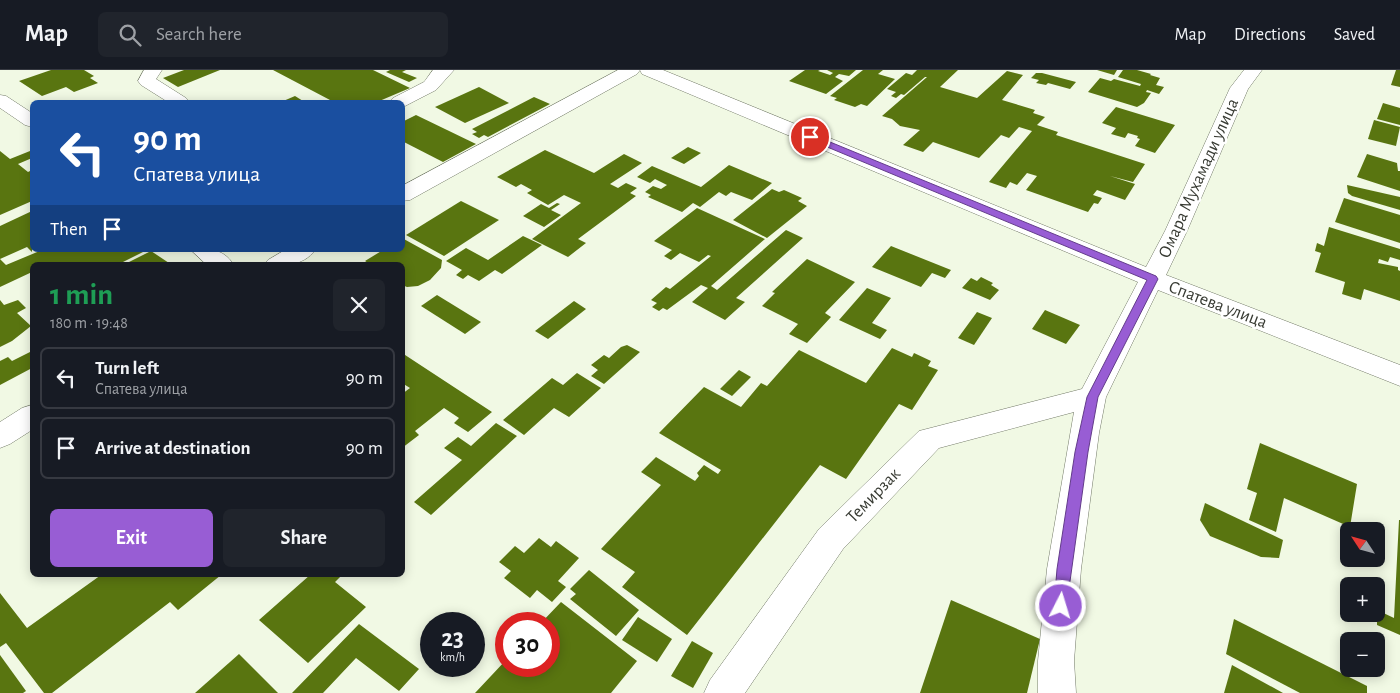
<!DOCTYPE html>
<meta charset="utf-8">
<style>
body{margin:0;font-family:"Alegreya Sans",sans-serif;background:#20242c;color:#f1f3f6;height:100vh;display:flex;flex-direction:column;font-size:19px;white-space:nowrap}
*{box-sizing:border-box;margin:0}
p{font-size:16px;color:#9ea1a6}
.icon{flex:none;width:28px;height:28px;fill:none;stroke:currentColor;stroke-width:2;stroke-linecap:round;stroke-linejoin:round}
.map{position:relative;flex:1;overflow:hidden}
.details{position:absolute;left:30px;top:192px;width:375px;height:315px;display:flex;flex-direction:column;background:#171b24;border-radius:8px;box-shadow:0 2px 12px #0003}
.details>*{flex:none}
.hud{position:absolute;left:30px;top:30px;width:375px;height:152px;border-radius:8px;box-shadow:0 2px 12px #0003;background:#1a4fa0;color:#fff;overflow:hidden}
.needle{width:32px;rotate:306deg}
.buttons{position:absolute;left:1340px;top:452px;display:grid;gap:10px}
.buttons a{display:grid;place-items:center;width:45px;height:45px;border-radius:8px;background:#171b24;box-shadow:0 2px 12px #0003;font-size:25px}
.speed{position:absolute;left:420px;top:542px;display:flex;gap:10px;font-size:25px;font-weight:700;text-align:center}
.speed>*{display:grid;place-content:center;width:65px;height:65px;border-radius:50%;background:#171b24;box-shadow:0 2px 12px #0003;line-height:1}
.speed small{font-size:12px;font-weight:400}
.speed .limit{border:8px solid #d22;background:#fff;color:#111}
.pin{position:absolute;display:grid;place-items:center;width:42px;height:42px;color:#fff;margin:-21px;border:2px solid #fff;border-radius:50%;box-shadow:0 1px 5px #0007}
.me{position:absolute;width:55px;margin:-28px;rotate:5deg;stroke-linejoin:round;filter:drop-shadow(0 0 4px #0008)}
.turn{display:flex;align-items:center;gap:18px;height:105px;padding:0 20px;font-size:22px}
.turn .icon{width:65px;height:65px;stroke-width:2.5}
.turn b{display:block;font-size:35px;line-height:42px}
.then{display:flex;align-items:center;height:48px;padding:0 20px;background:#0003;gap:10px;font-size:19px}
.round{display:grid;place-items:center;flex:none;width:52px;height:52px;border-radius:8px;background:#20242c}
.summary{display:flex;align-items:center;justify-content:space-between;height:85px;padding:0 20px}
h1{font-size:30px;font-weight:700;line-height:38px;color:#1e9e55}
.cta{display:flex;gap:10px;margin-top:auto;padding:10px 20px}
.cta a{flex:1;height:58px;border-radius:8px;background:#985dd4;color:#fff;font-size:20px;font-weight:700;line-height:58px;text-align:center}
.cta a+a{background:#20242c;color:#f1f3f6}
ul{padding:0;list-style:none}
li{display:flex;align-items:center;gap:15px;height:62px;margin:0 10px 8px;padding:0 10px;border:2px solid #363941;border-radius:8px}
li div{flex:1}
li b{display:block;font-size:19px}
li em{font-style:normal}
header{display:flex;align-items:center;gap:30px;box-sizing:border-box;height:70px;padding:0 25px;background:#171b24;border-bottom:1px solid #363941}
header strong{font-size:24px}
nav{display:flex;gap:28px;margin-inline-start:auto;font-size:18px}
.search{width:350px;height:45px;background:#20242c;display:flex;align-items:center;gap:12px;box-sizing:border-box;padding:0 18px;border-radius:8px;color:#9ea1a6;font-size:19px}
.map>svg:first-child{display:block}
</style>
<header>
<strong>Map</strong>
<div class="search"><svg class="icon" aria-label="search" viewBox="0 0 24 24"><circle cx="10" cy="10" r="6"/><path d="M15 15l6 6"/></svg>Search here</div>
<nav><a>Map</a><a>Directions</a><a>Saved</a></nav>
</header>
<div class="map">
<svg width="1400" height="623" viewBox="0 0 1400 623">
<rect width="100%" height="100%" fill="#f1f9e4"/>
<g fill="#597510">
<polygon points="51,0 84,0 94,6 90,8 98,13 74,22 66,17 42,26 19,11"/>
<polygon points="184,0 220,0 178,17 163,8"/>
<polygon points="273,0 373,0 410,18 377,32 325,32 330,30"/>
<polygon points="390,0 406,0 402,2 417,8 409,12 386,2"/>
<polygon points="805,0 820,0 818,1 830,5 833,3 827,0 856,0 849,6 839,4 835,7 843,11 826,24 789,11"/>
<polygon points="863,0 883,0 878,4 895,9 867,36 861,34 855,37 834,30 837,28 830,26"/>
<polygon points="917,0 958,0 940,17 977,28 1007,1 1023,5 1002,30 1035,40 1033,43 1045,47 1037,55 1058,62 1056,65 1145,94 1133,112 1110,106 1135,114 1125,130 1097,120 1093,125 1102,128 1098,134 1094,133 1088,142 1026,120 1037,106 1027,103 1017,115 1010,112 1006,118 989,112 1032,61 1019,57 1009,68 1001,65 979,88 933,72 923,82 903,75 920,60 900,56 892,49 882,46 927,7 925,7 904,25 901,24 896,28 891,26 896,22 887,19 906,3 912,5"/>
<polygon points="1097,0 1117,0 1114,5"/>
<polygon points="1123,0 1137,0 1151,4 1150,5 1160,8 1156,15 1164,17 1159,24 1147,20 1146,22 1151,23 1144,33 1137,37 1088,22 1100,8 1111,11 1114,9 1140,16 1141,14 1118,7"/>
<polygon points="1396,0 1400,0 1400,17 1391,15"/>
<polygon points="1036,3 1042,3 1076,12 1070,19 1048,13 1046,15 1036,13 1039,10 1031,8"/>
<polygon points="479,17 509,33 465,53 435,37"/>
<polygon points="295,26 303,31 281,32"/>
<polygon points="534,27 550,34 488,67 484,65 479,68 472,64 477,62 472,59"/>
<polygon points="1383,33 1400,38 1400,55 1377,49"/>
<polygon points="1116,37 1175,55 1155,83 1135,76 1140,69 1137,68 1138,66 1128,63 1125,68 1111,64 1116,58 1102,53"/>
<polygon points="416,45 476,74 443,92 402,71 402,52"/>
<polygon points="1374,50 1400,57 1396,76 1368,69"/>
<polygon points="688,77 701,83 684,94 671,88"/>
<polygon points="545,80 594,103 624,84 642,93 610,114 618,118 626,113 637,118 630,123 636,126 578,169 586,173 568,187 532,169 581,133 564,125 548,135 527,123 532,120 521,114 516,117 497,107"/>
<polygon points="0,81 10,89 30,81 32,83 32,88 18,94 28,102 32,100 32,131 0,145"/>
<polygon points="1367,84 1397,93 1398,101 1400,101 1400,121 1357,107"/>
<polygon points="729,95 772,113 752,130 731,122 726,126 719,122 700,137 693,133 682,142 648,127 651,125 645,122 653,116 661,119 667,115 655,109 650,113 637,107 652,96 701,117"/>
<polygon points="1347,115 1400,127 1400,140 1352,126 1348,123"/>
<polygon points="772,119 779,122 784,120 802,128 798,131 807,136 767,168 733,150"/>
<polygon points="1344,128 1400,145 1400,173 1335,152"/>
<polygon points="461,131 499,150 444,186 406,165"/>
<polygon points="557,133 560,134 551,140 561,145 544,157 523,146 541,134 549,138"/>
<polygon points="697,138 765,169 711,216 717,220 786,160 803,168 736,228 745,232 725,250 692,232 708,218 701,215 667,240 663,238 659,241 652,237 657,233 651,230 666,217 670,219 711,186 708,185 699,192 680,183 671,190 664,186 672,180 654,171"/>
<polygon points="32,141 32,182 27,177 0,189 6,195 42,180 147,180 117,195 32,195 32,202 0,217 0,156"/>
<polygon points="1329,157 1400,179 1400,190 1390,187 1388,192 1379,189 1378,193 1398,197 1398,200 1400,201 1400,231 1364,219 1361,230 1342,224 1345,212 1315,202 1321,183 1315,181 1317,173 1324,176"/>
<polygon points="523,166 542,175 502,204 495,200 479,211 468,205 463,209 456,205 462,200 446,191 466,178 488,190"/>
<polygon points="402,168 442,190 441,198 430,210 418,216 407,217 402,215 402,195 371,195 365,191 383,180 402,180"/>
<polygon points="891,176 951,200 945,208 932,203 921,217 872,197"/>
<polygon points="151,181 172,195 123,195"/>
<polygon points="807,189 855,212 825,243 831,247 807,273 789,264 798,254 762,236 775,223 772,222"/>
<polygon points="981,207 993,213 991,215 999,220 990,230 962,218 971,208 977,211"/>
<polygon points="867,218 891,228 872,253 887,260 880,269 839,250"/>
<polygon points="437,225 481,252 465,264 421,236"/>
<polygon points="0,230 4,235 18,230 26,238 17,243 31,256 12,271 0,277"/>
<polygon points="574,231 586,239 548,269 535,261"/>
<polygon points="1045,240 1080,255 1066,274 1032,259"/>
<polygon points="977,242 992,248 974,275 958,268"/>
<polygon points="627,275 640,282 604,314 591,306 598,300 591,295 604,285 609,288 621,277"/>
<polygon points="892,278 912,287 914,283 931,291 928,296 938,300 912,340 899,334 846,409 820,395 687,565 622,517 635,502 601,479 661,415 641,402 656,387 695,411 699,406 697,403 704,395 718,404 721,400 659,363 704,317 741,337 761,313 767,316 799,280 866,313"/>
<polygon points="32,281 32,298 0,315 0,291 8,287 12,291"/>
<polygon points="402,283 492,342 468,362 454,353 459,348 444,338 415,361 419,365 402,378 402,324 410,318 402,313"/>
<polygon points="739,300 751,307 732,326 720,319"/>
<polygon points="577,303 601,318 569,347 554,338 524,365 503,350 552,308 563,315"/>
<polygon points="496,353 517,366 431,445 414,432 462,390 444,378 458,367 471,376"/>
<polygon points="1260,373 1357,414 1350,457 1284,428 1276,462 1249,450 1257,423 1247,419"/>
<polygon points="1205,433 1283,470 1279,488 1261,487 1210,466 1200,450"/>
<polygon points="1399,450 1400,450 1400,565 1377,555 1377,540 1394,548"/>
<polygon points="539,468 551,477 556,471 579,488 558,511 566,517 552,532 537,520 530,528 504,508 511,501 499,492 515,476 524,483"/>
<polygon points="589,500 639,540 616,566 570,529 576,524 570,519"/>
<polygon points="101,505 221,505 178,540 170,532 52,623 44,623 6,573 0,577 0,523 27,558"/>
<polygon points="310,505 342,505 335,512 366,537 308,593 259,550"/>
<polygon points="951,530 1040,569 1027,623 920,623"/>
<polygon points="561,532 637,591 611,623 475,623 506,590 506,596 549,596 549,554 540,554"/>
<polygon points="638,547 672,569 657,592 622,570"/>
<polygon points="1234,549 1367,616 1367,623 1300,623 1226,584"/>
<polygon points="359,554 419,599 399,621 356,588 323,623 292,623"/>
<polygon points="692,571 713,583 693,618 671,606"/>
<polygon points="239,584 278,623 195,623"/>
<polygon points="0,585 26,621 23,623 0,623"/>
<polygon points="1232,595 1283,623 1224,623"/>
</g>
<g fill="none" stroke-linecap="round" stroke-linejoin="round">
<g stroke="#737a68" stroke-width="1">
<g id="minor">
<polygon points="144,0 162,0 156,9 186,28 189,32 168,32 141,15 138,11"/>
<polygon points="433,0 454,0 436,20 405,36 402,37 402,32 390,32 393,28 424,12"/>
<polygon points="618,0 663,0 1146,197 1165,161 1230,18 1244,0 1262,0 1248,19 1187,161 1166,205 1400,295 1400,316 1158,220 1106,327 1099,363 1081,499 1074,591 1076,623 1038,623 1038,591 1047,499 1074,342 939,378 843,479 745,623 704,623 710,610 819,459 919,361 1082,319 1138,212 642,4 640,0 637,4 410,130 402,131 402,116"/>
<polygon points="0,25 6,26 32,43 32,57 25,55 0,38"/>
<path d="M191,180C210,180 222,177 234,195H207Z"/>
<path d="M285,180H315C303,197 283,195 264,195L268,190Z"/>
<polygon points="32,335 32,360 10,374 0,378 0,352 22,338"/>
</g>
</g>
<use href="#minor" fill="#fff" fill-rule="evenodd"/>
</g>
<polygon fill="#985dd4" stroke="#633c8a" points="808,65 813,65 1156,206 1158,209 1098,327 1088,382 1066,540 1061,542 1056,540 1054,536 1057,499 1075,382 1087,327 1147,210 808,69"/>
<g text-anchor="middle" stroke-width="5" stroke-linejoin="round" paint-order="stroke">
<g font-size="18" fill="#373a32" stroke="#fff">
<text transform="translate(1198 108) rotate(-66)" y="6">Омара Мухамади улица</text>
<text transform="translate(1218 234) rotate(21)" y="6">Спатева улица</text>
<text transform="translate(873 425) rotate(-46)" y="6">Темирзак</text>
</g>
</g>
</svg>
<div class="buttons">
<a><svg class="needle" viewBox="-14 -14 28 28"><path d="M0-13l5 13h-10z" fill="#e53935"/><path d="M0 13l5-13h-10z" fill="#9ea1a6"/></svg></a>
<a>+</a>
<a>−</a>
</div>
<div class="speed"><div>23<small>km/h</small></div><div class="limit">30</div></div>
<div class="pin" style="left:810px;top:67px;background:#d93025"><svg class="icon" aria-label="arrive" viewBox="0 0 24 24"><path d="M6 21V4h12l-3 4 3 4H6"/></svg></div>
<svg class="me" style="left:1061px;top:536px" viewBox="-20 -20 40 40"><circle r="17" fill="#985dd4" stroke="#fff" stroke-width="3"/><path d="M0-11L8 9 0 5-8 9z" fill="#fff"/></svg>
<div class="hud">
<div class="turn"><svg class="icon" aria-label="left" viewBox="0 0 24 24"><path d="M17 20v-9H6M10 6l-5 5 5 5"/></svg><div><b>90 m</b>Спатева улица</div></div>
<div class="then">Then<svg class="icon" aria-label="arrive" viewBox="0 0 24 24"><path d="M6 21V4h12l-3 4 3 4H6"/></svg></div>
</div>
<section class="details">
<div class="summary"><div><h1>1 min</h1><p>180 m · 19:48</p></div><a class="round"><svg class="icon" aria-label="close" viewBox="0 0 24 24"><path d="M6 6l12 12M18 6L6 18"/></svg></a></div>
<ul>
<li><svg class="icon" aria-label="left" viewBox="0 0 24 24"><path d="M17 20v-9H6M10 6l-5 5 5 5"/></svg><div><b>Turn left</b><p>Спатева улица</p></div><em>90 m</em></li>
<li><svg class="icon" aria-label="arrive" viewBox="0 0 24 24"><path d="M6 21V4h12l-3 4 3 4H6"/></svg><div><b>Arrive at destination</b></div><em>90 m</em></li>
</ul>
<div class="cta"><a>Exit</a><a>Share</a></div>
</section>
</div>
